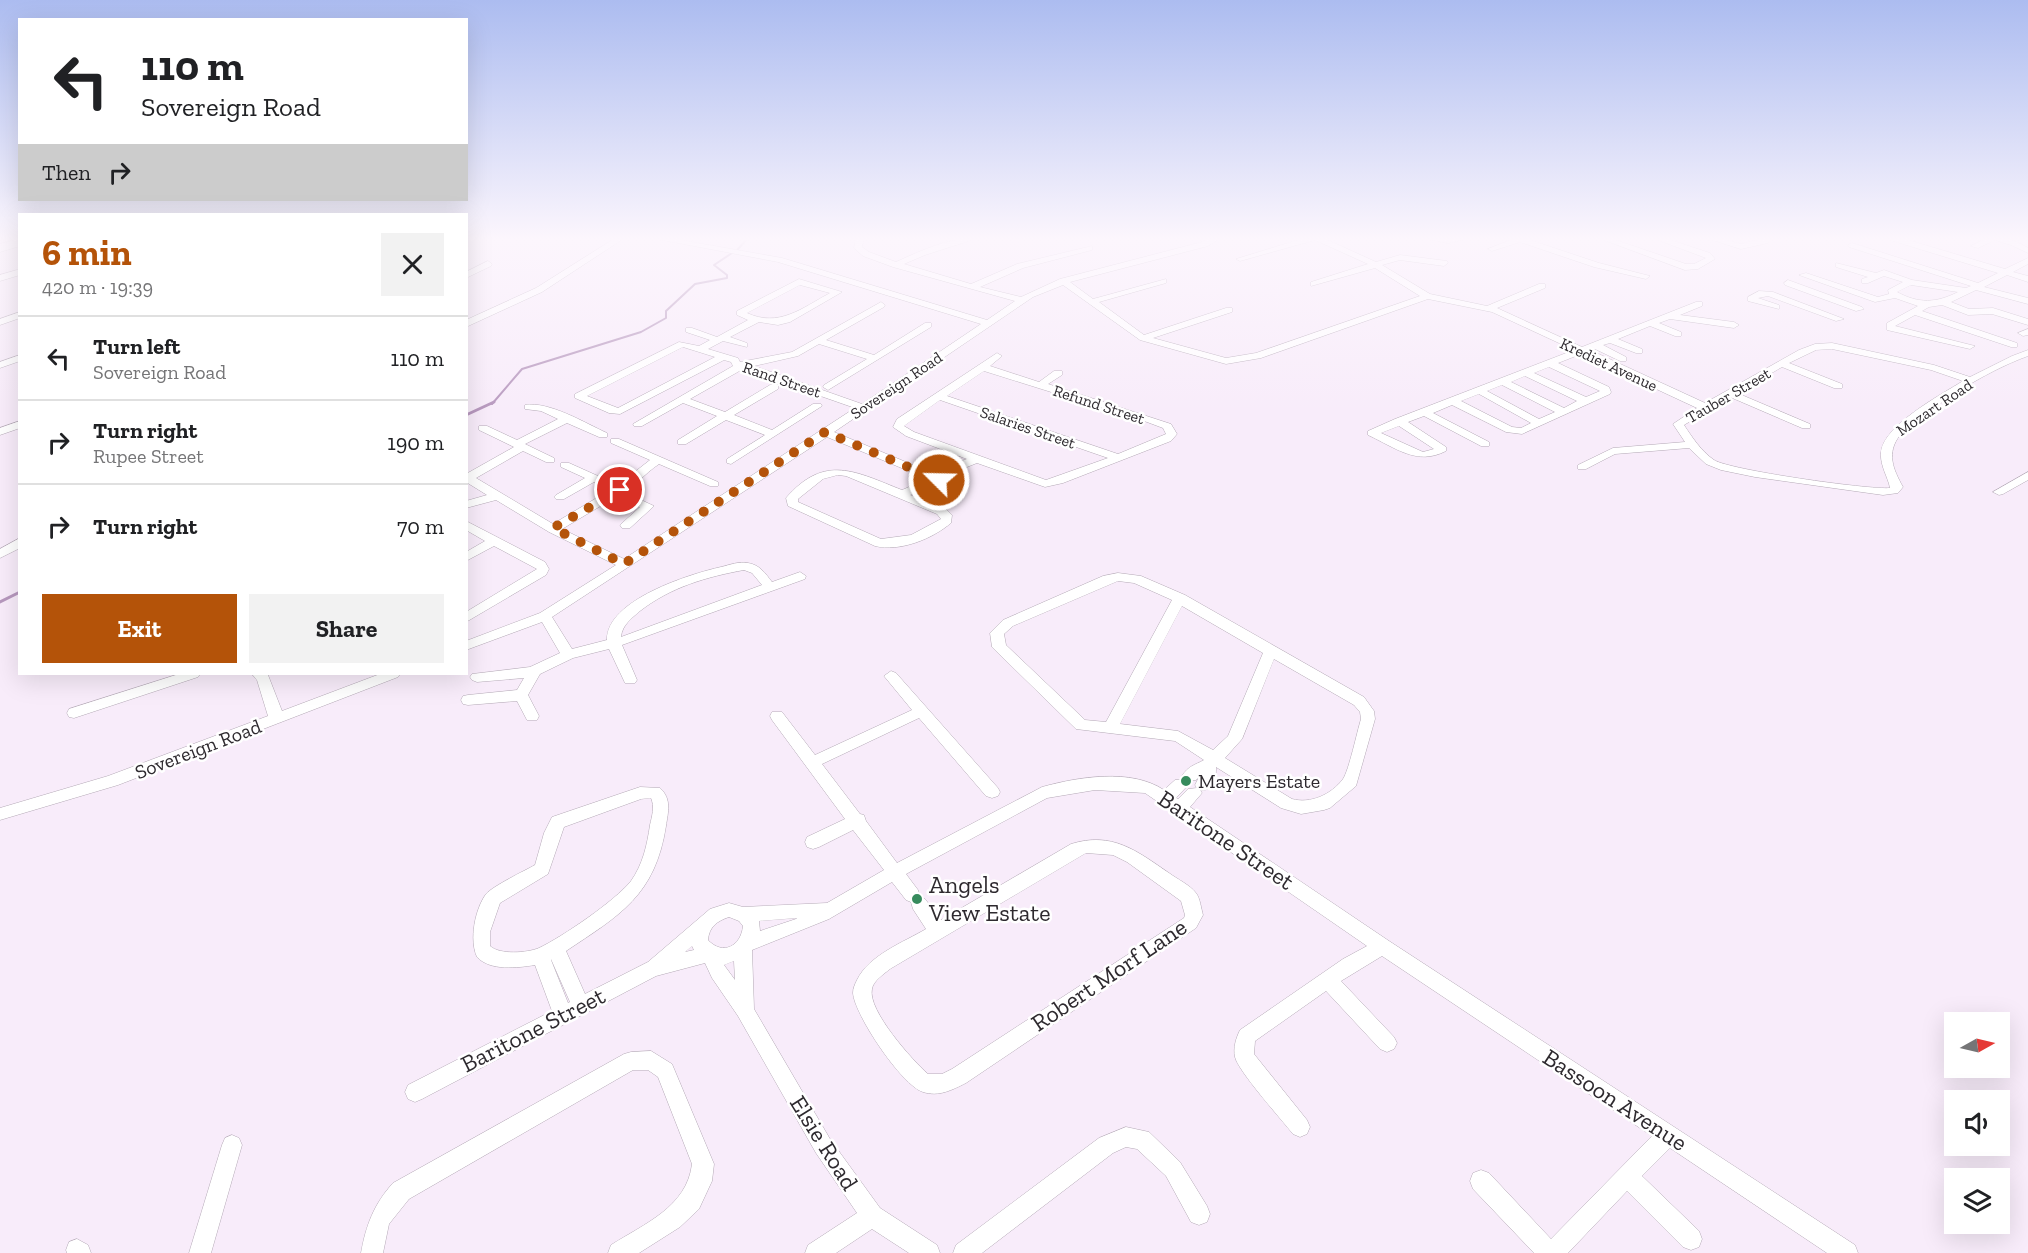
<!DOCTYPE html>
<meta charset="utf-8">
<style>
body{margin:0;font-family:"Zilla Slab",serif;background:#f2f2f2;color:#202124;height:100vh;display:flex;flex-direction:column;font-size:22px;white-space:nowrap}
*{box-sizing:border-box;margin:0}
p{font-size:20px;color:#757577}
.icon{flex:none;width:33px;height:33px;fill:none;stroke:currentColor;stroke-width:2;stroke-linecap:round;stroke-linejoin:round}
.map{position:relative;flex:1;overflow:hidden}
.drawer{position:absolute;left:18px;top:213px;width:450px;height:462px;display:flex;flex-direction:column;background:#fff;border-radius:0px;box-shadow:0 6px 24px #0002}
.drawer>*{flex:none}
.top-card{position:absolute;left:18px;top:18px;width:450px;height:183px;border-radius:0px;box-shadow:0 6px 24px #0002;background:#fff;color:#202124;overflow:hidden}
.needle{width:39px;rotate:82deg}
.controls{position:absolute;left:1944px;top:1012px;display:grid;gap:12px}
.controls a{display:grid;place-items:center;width:66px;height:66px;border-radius:0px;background:#fff;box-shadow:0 6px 24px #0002;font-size:30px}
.pin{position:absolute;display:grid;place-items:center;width:51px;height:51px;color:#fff;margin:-26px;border:3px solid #fff;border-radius:50%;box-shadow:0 2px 6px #0007}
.me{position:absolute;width:66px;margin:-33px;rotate:293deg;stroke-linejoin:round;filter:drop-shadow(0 0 4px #0008)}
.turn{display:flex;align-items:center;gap:21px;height:126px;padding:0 24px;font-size:27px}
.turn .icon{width:78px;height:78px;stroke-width:2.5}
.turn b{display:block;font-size:42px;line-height:51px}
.then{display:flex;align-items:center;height:57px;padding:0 24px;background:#0003;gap:12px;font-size:22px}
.round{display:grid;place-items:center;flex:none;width:63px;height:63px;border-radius:0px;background:#f2f2f2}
.overview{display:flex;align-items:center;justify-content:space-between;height:102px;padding:0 24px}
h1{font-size:36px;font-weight:800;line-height:45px;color:#b45309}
.action{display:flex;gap:12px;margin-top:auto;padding:12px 24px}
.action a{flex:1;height:69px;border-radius:0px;background:#b45309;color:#fff;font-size:24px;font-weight:800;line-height:69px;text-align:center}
.action a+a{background:#f2f2f2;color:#202124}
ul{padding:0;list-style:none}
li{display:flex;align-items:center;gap:18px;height:84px;padding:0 24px;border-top:2px solid #e0e0e0}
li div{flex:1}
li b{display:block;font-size:22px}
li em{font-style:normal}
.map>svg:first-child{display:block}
</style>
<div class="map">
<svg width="2028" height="1253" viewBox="0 0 2028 1253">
<rect width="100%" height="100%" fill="#f8ecfa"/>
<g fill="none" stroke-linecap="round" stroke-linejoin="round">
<g stroke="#b798be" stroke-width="2">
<polyline points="738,249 749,237"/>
<polyline points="492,404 522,369 641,332 666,318 666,311 695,284 727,278 727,275 714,265 732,253"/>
</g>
<g stroke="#b798be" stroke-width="3">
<polyline points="466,415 494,402"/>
<polyline points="0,602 20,592"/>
</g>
<g stroke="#b4a9b6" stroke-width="1">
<g id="street">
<polygon points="617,237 626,237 542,292 466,327 466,320 536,288"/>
<path d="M647,237H663L782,258L987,320L1015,301L893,267L863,256L854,248L856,237H864L862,247L869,252L896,262C922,250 952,237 981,237L925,255L904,264L971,284L1017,264L1092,246V250L1023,268L980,287L1021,297L1060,279L1202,242L1212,237H1222L1208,246L1070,282L1093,299L1166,279V283L1099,302L1144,335L1226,308H1232V312L1153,338L1226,358L1256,353L1420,296L1375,268L1311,286V282L1368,264L1315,240L1240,261L1236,259L1308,237H1321L1376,262L1400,255L1447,261L1448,263L1444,266L1400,260L1382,265L1430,294L1487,306L1539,284H1545V288L1497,308L1582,347L1696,302H1702V306L1680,315L1734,322L1739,325L1734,328L1670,319L1659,323L1681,332V336H1675L1650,326L1618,339L1642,349V353H1636L1610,343L1603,345L1626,357V361H1620L1595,349L1590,350L1705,403L1799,350L1815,344L1832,343L1934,365L1970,377L2012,356L2028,350V356C1982,373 1937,403 1900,435C1886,453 1893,469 1903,487L1898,493L1883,495L1755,477L1721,470L1706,464L1689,448L1615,454L1586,469H1578V465L1613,448L1685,442L1673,424L1697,408L1581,354L1558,363L1609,387L1611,392L1610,394L1522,434L1506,432L1452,405L1433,413L1489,442V446H1481L1424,416L1408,422L1446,447V451C1417,466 1396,448 1368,435V431L1395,419L1574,350L1492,312L1428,299L1261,358L1226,364L1140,340L1063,285L1033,297L834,432L937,475L947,466L967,459L906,436L893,427L897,419L997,353L1002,356L990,366L1039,382L1054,371H1062V375L1048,384L1171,424L1177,434L1171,441L1063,483L1045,487L977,463L947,475L950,478L948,480L910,495L945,508L952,515L951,523C932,539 900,552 875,546L788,506L786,498C825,453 856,472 902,490L928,479L827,437L552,617L572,649L607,640C606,600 690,574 721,567C729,565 740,561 748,563C760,565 765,573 772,582L800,572L806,576L805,579L622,645L637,680L635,683H625L609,649L573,658L540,674L528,695L539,716L537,720H527L517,701L468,705L463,704L461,700L463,696L468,695L517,690L524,678L477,682L472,680L470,677L472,674L530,667L560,653L542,622L466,650V641L540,613L616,565L549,532L496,500L466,508V501L487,495L466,482V474L514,447L479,430V426H487L517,440L558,419L541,411L525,409V405C549,401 585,423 607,433V437H599L567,423L525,444L554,458V462H546L523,451L476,478L553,524L610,490L594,482L564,499H556L554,497L556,495L585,478L561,467V463H569L618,485L650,460L611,443V439H619L718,482V486H710L659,464C644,474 634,488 618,495L639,499L654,506L630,528H622L620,525L640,507L609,501L562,529L624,559L855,408L743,369L690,399L725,412L770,385H778V389L734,415L772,430L813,404H821L822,406L731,464L727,463V459L765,435L726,420L686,444H678V440L717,416L683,403L642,426H634L633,424L733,366L731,362L724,360L620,414L609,413L575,398V394L679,342L699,346L710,340L686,332V328H692L717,337L748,320L737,315V311L799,279L842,292L790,322L778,325L759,322L730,337L747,343V347L723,341L708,349L738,358L740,362L792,352L881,302L885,305L884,307L826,340L874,355L925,323H931V327L828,390L823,387L824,385L867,359L819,344L798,356L754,366L862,404L981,324L778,262ZM800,285L830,293C802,308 779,328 747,313ZM683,347L715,357L618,408L587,396ZM1832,349L1931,370L1963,381C1942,394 1882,426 1881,453C1880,466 1888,477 1890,488C1869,490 1729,470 1714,460C1701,451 1692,437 1684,425L1730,397L1802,428H1810V424L1737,393L1782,367L1834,388H1842V384L1789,363L1816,350ZM1549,367L1600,391L1586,397L1534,373ZM984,371L1147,422L1163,428L1166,434L1118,454L947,396ZM1525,376L1577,401L1564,408L1511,382ZM1502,385L1555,412L1539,419L1487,391ZM1479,394L1531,423L1521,428L1512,427L1461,401ZM940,400L1108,458L1046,480L914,432L904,426ZM1399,426L1434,449L1423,452L1381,433ZM838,475L846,476L937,514L941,519L911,535L881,539L798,502V499L823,479ZM744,570L752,573L762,585L621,637C622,625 632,618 640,611C671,587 706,577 744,570Z"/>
<polygon points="1420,237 1476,237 1448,243"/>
<polygon points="1518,237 1529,237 1527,239 1599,263 1650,276 1646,279 1594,267 1520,242 1492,251 1488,249"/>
<polygon points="1596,237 1607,237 1686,264 1694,264 1706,258 1650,237 1661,237 1710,253 1715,259 1698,269 1685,270"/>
<polygon points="1703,237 1715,237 1741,244 1761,239 1759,237 1770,238 1768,243 1741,249"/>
<path d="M1890,237H1898L2005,269L2028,258V264L2013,272L2028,276V282L2007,275L1984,287L2028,298V304L1976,290L1951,302L1969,309L1993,308L2028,319V325L1992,314L1968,315L1942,305L1929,307L1922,311L2017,343V347H2011L1915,315L1895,326L1975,346L1970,349L1887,330V323L1918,306L1895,298L1875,302L1799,275L1806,273L1878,297L1889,294L1888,290L1903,282L1884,276L1868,283H1862V279L1868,277L1836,267V263L1876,273L1884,270L1912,280L1966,288L1971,286L1849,247L1848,245L1852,243L1978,283L1998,273L1890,240ZM1911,285L1958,292C1936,303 1919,304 1897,292Z"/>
<path d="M1989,237C2004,237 2015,240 2028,248V253L2011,245L1995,240L1978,248L1971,246Z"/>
<polygon points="488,261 492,264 491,266 466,278 466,272"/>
<polygon points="17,270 20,270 20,275 0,281 0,275"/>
<polygon points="1788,280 1862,307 1864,309 1856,311 1785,285 1784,283"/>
<polygon points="1759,291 1773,292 1844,319 1836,321 1768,296 1758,298 1779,305 1779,309 1748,301 1748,297"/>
<polygon points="20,312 20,318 0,325 0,319"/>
<polygon points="2028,329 2028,335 2023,336 2018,333"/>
<polygon points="20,355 20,361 0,368 0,362"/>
<polygon points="20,421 20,428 0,435 0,428"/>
<polygon points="2028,472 2028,480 2003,494 1999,495 1993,492"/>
<polygon points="466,521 545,562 549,569 546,575 466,622 466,612 537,569 494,546 466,561 466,552 485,541 466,530"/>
<polygon points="20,538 20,548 0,558 0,549"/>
<path d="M1118,573L1141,576L1185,595L1364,697L1374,711L1375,719L1356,786L1330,808L1324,810L1301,814L1281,808L1216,767C1216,779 1215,791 1200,790L1202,793L1190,807L1389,941L1855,1245L1858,1253H1827L1670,1148L1642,1176L1699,1231L1702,1239L1699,1247L1691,1250L1683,1247L1627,1191L1568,1253H1534L1473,1189L1470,1181L1473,1173L1481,1170L1489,1173L1551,1239L1652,1136L1382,956L1341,981L1394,1037L1397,1043L1394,1049L1387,1052L1380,1049L1326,991L1255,1041L1254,1054L1307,1120L1310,1127L1307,1134L1300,1137L1293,1134C1282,1120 1238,1071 1235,1057C1233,1048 1236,1038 1240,1030L1343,959L1367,946L1145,793L1095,790L1047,798L906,874L918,890L920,897L925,899L941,920L1071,844C1112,831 1137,851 1169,873C1177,879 1190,885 1196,893C1200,898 1201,908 1203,915L1196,928L966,1083C952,1090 939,1097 923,1092C902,1086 854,1014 853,993C853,988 855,984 857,980C869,955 904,942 926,929L913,909L911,902L906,900L892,882L829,919L752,950L754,1009L830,1139L880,1208L937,1245L940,1253H909L872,1229L836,1253H805L808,1245L857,1213L816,1153L738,1016L712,978L705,963L656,976L422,1099L415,1102L408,1099L405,1092L408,1085L552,1011L535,965C517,968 490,971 477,957C469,940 475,909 486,894C493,886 524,871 535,865L544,833L552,817L640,787L660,788C672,799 668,812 666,826C655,896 620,915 566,951L585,994L648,962L710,909L729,903L743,907L827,903L884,870L853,830L819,847L813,849L807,847L805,842L807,837L845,819L772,720L770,716L772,712H782L815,755L912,710L884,676L891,671L896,673L998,788L1000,792L998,796L992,798L986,796L919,718L822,764L860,814L864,815L866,821L897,863L1042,787C1078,777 1131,768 1164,790L1175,780L1184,779L1182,776C1188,766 1195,765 1204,760L1175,741L1076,729L992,647L990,633L1003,620L1103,576ZM1118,581L1134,583L1172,600L1106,722L1085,720L1006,645L1004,634L1013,626ZM1182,606L1263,653L1228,736L1213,750L1178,731L1120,724ZM1274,659L1354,705L1360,712L1361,719C1357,732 1349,770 1343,779C1331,795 1310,804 1292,799L1225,758L1242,739ZM1200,775L1195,785L1197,788L1188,789L1178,799L1176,798L1189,784L1187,781L1196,780ZM651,798C655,807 652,816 650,825C647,845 643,864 631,881C615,901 562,937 539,948C527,953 500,955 490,946V932L500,903L548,874L564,827L641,799ZM1086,853L1113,855L1127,862L1181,901L1185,915L1184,918L952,1069L942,1074H928C913,1061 867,1010 872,989C873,981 884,974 890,969ZM729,917L739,921L743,926C741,946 723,956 708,940C709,927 717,921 729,917ZM797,918L796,919L760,931L759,921ZM692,946L694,950L685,952ZM551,959L570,1002L568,1003L551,960ZM734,961L735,980L724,965Z"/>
<polygon points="179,674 200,674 198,677 74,718 69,717 67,713 69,709"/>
<polygon points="252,674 268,675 282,711 380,674 400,674 398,677 118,785 0,820 0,808 108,776 268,716 257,680"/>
<path d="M651,1051L672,1064L714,1164L712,1181L699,1209L680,1227L639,1253H608L611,1245C644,1224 687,1207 692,1164L658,1077L648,1070H633L409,1199L389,1224L383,1253H361C366,1225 374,1204 393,1183L624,1054L631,1052Z"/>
<polygon points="1126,1127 1149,1132 1180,1162 1207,1206 1210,1214 1207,1222 1199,1225 1191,1222 1166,1176 1137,1149 1126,1147 1113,1153 982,1253 953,1253 956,1245 1099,1138"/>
<polygon points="232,1135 239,1138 242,1145 211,1253 189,1253 222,1145 225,1138"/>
<polygon points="77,1239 88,1245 91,1253 67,1253 66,1250 69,1242"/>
</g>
</g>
<g stroke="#b4a9b6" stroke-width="1">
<polygon id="secondary" points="20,239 20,246 0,252 0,244"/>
</g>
<use href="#street" fill="#fff" fill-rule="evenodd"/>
<use href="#secondary" fill="#fff" fill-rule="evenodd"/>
</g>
<linearGradient id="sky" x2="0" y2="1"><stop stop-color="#acbcf0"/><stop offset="0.58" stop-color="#fcf6fd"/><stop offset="1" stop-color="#fcf6fd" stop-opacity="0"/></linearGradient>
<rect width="2028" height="412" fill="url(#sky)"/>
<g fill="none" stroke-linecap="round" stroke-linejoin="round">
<polyline stroke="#b45309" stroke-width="10" stroke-dasharray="0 18" points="620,490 553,528 624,564 825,432 939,480"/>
</g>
<g fill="#378b5d" stroke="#fff" stroke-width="2">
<circle cx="1186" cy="781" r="6"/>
<circle cx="917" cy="899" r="6"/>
</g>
<g text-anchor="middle" stroke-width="5" stroke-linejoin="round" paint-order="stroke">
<g font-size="16" fill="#2e2a2f" stroke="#fff">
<text transform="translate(1609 364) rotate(25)" y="6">Krediet Avenue</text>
<text transform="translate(782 379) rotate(19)" y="6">Rand Street</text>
<text transform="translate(896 385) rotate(-34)" y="6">Sovereign Road</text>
<text transform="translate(1728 395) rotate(-30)" y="6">Tauber Street</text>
<text transform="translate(1099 404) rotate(18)" y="6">Refund Street</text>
<text transform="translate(1934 407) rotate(-34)" y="6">Mozart Road</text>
<text transform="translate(1028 427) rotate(19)" y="6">Salaries Street</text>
</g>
<g font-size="20" fill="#2e2a2f" stroke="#fff">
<text transform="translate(198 749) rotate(-21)" y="7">Sovereign Road</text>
</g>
<g font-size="20" fill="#2e2a2f" stroke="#fff" text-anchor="start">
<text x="1198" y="788">Mayers Estate</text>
</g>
<g font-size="24" fill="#2e2a2f" stroke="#fff">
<text transform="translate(1226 840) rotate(34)" y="8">Baritone Street</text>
<text transform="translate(1109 975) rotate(-34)" y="8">Robert Morf Lane</text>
<text transform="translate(533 1030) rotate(-27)" y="8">Baritone Street</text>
<text transform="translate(1615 1100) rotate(33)" y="8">Bassoon Avenue</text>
<text transform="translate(824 1143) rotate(58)" y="8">Elsie Road</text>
</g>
<g font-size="24" fill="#2e2a2f" stroke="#fff" text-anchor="start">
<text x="929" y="893">Angels<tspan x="929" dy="28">View Estate</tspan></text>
</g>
</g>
</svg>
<div class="controls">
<a><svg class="needle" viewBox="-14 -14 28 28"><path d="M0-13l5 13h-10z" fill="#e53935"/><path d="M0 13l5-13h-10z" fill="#757577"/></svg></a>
<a><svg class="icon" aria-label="sound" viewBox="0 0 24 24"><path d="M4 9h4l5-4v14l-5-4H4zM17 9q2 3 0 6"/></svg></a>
<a><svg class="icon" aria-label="layers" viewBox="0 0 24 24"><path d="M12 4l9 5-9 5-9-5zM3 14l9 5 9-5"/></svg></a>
</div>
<div class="pin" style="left:620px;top:490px;background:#d93025"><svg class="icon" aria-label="arrive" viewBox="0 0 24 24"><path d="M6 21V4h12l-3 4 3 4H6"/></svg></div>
<svg class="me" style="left:939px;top:480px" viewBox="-20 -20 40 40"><circle r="17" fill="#b45309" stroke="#fff" stroke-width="3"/><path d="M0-11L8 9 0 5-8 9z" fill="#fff"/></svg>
<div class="top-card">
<div class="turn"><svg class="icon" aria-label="left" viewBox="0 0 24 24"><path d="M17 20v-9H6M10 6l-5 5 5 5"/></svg><div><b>110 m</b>Sovereign Road</div></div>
<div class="then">Then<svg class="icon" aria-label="right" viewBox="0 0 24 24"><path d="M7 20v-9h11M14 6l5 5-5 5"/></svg></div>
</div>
<section class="drawer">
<div class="overview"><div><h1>6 min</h1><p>420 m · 19:39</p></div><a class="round"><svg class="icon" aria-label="close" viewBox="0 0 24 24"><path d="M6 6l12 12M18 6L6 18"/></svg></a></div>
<ul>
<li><svg class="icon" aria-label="left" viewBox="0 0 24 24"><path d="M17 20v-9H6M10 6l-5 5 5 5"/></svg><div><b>Turn left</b><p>Sovereign Road</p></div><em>110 m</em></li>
<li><svg class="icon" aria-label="right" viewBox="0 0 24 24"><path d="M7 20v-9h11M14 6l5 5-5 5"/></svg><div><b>Turn right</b><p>Rupee Street</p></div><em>190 m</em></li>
<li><svg class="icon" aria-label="right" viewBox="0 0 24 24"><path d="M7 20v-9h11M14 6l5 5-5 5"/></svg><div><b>Turn right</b></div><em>70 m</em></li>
</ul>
<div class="action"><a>Exit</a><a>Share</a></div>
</section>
</div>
